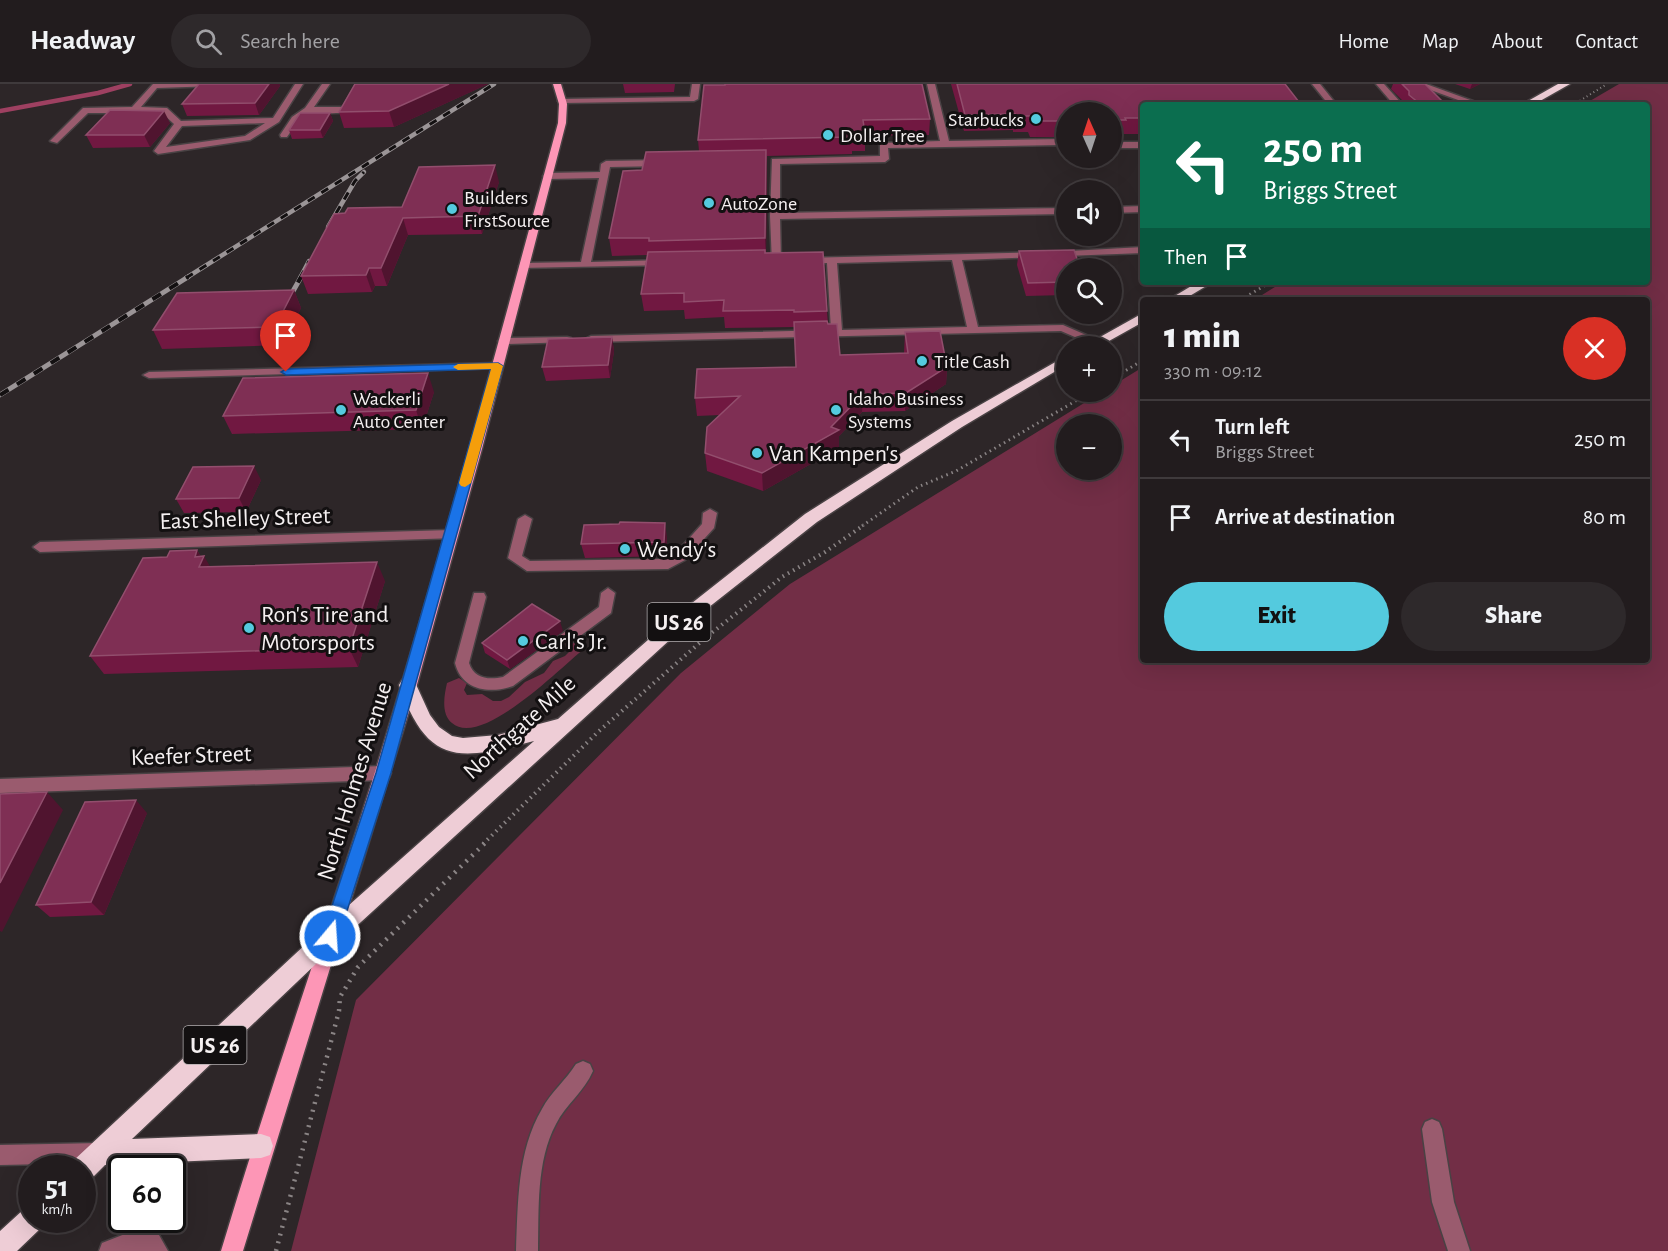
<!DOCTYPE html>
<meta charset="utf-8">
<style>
body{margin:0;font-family:"Alegreya Sans",sans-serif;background:#2e292b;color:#f1f3f6;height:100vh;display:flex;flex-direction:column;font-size:22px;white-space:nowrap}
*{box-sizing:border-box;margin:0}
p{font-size:20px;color:#a2a1a4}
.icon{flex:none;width:33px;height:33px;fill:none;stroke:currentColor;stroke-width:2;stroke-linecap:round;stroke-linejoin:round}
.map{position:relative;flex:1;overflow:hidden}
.panel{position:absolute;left:1140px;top:213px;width:510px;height:366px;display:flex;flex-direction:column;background:#221c1e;border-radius:6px;box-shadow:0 6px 24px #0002,0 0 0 2px #3f3a3c}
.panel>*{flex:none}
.hud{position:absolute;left:1140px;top:18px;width:510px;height:183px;border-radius:6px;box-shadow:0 6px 24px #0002,0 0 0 2px #3f3a3c;background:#0b6e4f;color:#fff;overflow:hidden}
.needle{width:39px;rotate:357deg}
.tools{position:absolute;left:1056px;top:18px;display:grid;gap:12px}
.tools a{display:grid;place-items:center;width:66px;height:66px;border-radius:50%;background:#221c1e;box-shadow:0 6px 24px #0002,0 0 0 2px #3f3a3c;font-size:30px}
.speed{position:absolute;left:18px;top:1071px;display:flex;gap:12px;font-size:30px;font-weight:700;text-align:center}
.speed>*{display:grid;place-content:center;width:78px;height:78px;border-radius:50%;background:#221c1e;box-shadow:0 6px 24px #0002,0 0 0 2px #3f3a3c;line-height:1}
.speed small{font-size:15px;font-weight:400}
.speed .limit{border:3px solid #111;border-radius:9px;background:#fff;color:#111}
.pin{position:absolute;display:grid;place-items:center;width:51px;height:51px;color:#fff;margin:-62px -26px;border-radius:50% 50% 50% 0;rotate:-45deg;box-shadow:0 0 6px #0007}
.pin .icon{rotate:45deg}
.me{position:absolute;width:66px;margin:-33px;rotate:18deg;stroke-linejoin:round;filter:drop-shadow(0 0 4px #0008)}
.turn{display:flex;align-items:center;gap:21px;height:126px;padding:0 24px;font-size:27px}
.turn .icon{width:78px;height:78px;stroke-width:2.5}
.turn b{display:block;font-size:42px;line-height:51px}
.then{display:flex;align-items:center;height:57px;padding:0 24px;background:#0003;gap:12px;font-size:22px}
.round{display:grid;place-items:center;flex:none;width:63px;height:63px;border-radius:32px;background:#2e292b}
.headline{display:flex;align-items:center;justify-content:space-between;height:102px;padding:0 24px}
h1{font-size:36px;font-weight:800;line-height:45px}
.primary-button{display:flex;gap:12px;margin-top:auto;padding:12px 24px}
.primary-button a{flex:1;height:69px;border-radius:36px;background:#54cade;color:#111;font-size:24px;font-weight:800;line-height:69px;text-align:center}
.primary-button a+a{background:#2e292b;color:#f1f3f6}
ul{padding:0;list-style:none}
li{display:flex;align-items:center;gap:18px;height:78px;padding:0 24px;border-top:2px solid #3f3a3c}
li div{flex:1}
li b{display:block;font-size:22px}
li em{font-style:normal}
header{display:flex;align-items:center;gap:36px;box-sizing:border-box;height:84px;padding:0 30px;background:#221c1e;border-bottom:2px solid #3f3a3c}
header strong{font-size:28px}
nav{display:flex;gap:33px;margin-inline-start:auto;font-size:21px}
.search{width:420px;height:54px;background:#2e292b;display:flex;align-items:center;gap:15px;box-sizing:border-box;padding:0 21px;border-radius:33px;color:#a2a1a4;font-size:22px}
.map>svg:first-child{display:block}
</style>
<header>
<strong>Headway</strong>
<div class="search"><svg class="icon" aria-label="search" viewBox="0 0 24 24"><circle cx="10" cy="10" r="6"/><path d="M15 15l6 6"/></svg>Search here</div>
<nav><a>Home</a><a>Map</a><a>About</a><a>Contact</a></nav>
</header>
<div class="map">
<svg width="1668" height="1167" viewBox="0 0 1668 1167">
<rect width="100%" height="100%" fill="#2d2628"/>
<g fill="#722e46" fill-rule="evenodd">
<path d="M1619,0H1668V1167H291L356,916L681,589L790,500L1102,308H1112V302L1143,283V576H1647V216H1254L1283,198H1647V21H1583ZM1066,340H1112V386H1066Z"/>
<path d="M571,557L584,565C561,583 481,665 452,639C441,630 444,612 447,599L459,594L467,599L464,606L467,611L482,610L493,617H501L509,613L525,598L544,589L553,577L565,572L573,564L568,559Z"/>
</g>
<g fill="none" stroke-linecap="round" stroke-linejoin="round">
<polyline stroke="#9e4061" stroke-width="4.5" points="0,27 98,9 130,0"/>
<g stroke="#494244" stroke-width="3">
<g id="minor">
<path d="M153,0H220L216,2L157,4L141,23L167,24L181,37L273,34L295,0H303L279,38L250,56L158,70L154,67L174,40L162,29H88L57,59L50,57L83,24L132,23ZM265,39L245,52L166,63L182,42Z"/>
<path d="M322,0H330L314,23H343L356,0H364L349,28C314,33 311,18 287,53H281L280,51L292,33L305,24Z"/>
<polygon points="692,0 700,0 698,15 694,17 562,19 558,17 562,15 690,13"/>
<polygon points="927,0 935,0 949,57 1061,55 1066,57 1066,63 1060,61 888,64 889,75 885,78 780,80 780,129 1066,124 1066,130 780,135 781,177 772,179 770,132 772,75 880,72 880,59 940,57"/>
<polygon points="1312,0 1320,0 1337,21 1329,21"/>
<polygon points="1376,0 1384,0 1403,21 1394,21"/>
<polygon points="1414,0 1426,0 1484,21 1472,21"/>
<rect x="1112" y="58" width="31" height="6"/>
<polygon points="606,77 664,76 669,79 664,82 610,83 591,178 665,176 669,177 669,181 520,184 519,182 524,179 581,178 599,94 548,95 543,92 548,89 600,88 601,80"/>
<polygon points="1143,122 1143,128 1112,129 1112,123"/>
<path d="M1143,163V169L962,176L978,243L1063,241L1100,257V261L1096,262L1061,247L591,258L585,255L591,252L831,246L827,179H799L798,177L803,174L1051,168ZM952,176L967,243L842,246L837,179Z"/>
<polygon points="567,253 571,254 571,258 504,260 498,257 504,254"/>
<polygon points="498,279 502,280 502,284 149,294 143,291 149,288"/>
<polygon points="710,425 717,429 714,444 685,476 668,485 527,487 508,474 518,435 525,431 532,435 522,472 530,477 665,475 675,470 702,440 703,429"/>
<polygon points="451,446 458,451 456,454 40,468 33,463 40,458"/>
<path d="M608,504L615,509L611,529L513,602C490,610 462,607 455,579L474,509H484L486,513L469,579C474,595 489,596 503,593L599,523L601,509Z"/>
<polygon points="383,682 389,684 391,689 389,694 383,696 0,709 0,695"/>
<path d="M583,977L590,980L593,987C584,1008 566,1020 556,1040C536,1077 539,1126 538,1167H516C518,1120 517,1067 542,1025C551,1008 566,996 576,980Z"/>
<polygon points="1432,1035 1439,1038 1442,1045 1454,1118 1470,1167 1448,1167 1432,1118 1422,1045 1425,1038"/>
<polygon points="100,1059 107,1062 110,1069 107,1076 100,1079 0,1081 0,1061"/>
<polygon points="140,1148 159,1151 168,1167 99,1167 102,1159 125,1150"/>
</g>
</g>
<g stroke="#494244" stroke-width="3">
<path id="major" d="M553,0H561L567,20L566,39L482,365L415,608L243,1167H221C269,1006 325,848 375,688C441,473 499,256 558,39L559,20Z"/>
</g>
<g stroke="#494244" stroke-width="3">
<g id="highway">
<polygon points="1558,0 1570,0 1533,21 1521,21"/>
<polygon points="1198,198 1213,198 1183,216 1168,216"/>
<polygon points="1143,229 1143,238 1100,262 1084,262"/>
<path d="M1066,272V281L962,343L817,438L685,542L338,859L132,1055L261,1050L270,1053L273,1062L270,1071L261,1074L105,1081L91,1095L82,1098V1084H70L73,1077L322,845L534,657C458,677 428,682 399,601L402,596L408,594L414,596L430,631L439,643L452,652L463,654L498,651L558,635L673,534L805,430L952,337Z"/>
<polygon points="32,1122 32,1136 45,1136 41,1144 17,1167 0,1167 0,1147 23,1126"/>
</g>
</g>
<polyline stroke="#8a8485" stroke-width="2" stroke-dasharray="1 3" stroke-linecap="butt" points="1573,21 1607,0"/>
<g stroke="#8a8485" stroke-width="3" stroke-dasharray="1.5 4" stroke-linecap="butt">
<polyline points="1240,216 1271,198"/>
<polyline points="1112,295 1143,276"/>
<polyline points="862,442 918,403 956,387 1091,308"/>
</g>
<polyline stroke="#8a8485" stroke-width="4" stroke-dasharray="1.5 4.5" stroke-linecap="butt" points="483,760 598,648 704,555 782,493 825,468 864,441"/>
<polyline stroke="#8a8485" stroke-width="4.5" stroke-dasharray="2 6" stroke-linecap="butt" points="276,1167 339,927 340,913 358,883 485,759"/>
<use href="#minor" fill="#9a5b6e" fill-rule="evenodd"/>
<use href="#major" fill="#fd96b6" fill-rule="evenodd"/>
<use href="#highway" fill="#eecdd6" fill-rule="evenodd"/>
<g stroke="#9b9597" stroke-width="4.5">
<g id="rail-far1">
<polyline points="328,143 355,97 364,88"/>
<polyline points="186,194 494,0"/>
<polyline points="300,194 309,177"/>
</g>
</g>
<g stroke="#9b9597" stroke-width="5">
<g id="rail">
<polyline points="288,216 301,193"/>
<polyline points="0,311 188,193"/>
</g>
</g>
<use href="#rail-far1" stroke="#131011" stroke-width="3" stroke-dasharray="8" stroke-linecap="butt"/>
<use href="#rail" stroke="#131011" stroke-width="4" stroke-dasharray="10" stroke-linecap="butt"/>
</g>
<g fill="#711841">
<polygon points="199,0 280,0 280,2 259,31 187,32 182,20"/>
<polygon points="355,0 488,0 394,43 344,44 339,28"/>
<polygon points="623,0 675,0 674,8 625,9"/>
<polygon points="951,0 1285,0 1299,18 1298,21 1143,21 1143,50 1123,50 1123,53 1112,53 1112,28 1066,28 1066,53 1030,53 1028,48 1013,48 1013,46 964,47"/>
<polygon points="1393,0 1425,0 1444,19 1443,21 1404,21 1405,19 1391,5"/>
<polygon points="1455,0 1480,0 1470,5"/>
<polygon points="704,1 930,35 929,51 865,52 865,67 852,67 852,70 767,72 766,169 827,227 828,240 840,271 904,269 905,248 947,283 946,300 905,327 862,328 839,352 839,364 763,407 707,387 705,369 720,331 697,332 695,314 796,283 794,243 725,244 724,233 685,235 684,226 644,227 641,210 647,171 612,172 609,154 642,86 699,67 698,56"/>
<polygon points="330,29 333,37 323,54 292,55 289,46"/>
<polygon points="170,39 150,63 93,64 86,51"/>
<polygon points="499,98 482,150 408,151 387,202 375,202 372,208 308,210 301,192 345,129 402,123"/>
<polygon points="1019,167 1066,184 1066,211 1026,212 1017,181"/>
<polygon points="294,206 301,224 283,261 162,265 153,246"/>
<polygon points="612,253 614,267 610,294 546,297 542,283"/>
<polygon points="434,308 422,345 232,350 223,332"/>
<polygon points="261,396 246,428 184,429 176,415"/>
<polygon points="667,453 666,472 585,474 581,460"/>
<polygon points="197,466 201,473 210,483 385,497 358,583 104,590 90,572 167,473"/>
<polygon points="563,547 510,585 485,569 482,559"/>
<polygon points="147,729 104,831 50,833 36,821"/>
</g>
<g fill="#50142f">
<polygon points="269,0 280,0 280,2 259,31 255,19"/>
<polygon points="449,0 488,0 394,43 389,27"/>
<polygon points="1472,0 1480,0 1470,5"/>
<polygon points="164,27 170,39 150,63 144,51"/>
<polygon points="330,29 333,37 323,54 320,46"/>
<polygon points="766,66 767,82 766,172 765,154"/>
<polygon points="495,81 499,98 482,150 478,132"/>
<polygon points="403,134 408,151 387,202 381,184"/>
<polygon points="369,184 375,202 372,208 366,191"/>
<polygon points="294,206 301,224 283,261 275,243"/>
<polygon points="612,253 614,267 610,294 608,281"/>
<polygon points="947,283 946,300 905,327 906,309"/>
<polygon points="428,289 434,308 422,345 416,326"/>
<polygon points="863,310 862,328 839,352 839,364 763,407 762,389 831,343"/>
<polygon points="254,382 261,396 246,428 239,414"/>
<polygon points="665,439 667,453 666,472 664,458"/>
<polygon points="197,466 202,475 204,472 215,491 199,483 195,473"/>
<polygon points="377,478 385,497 358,583 349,564"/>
<polygon points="560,537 563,547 510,585 507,576"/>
<polygon points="47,708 63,726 2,848 0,847 0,799"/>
<polygon points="136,716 147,729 104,831 91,818"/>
</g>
<g fill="#7f2f54" stroke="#924e6d" stroke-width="1.5">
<polygon points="199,0 269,0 255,19 182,20"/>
<polygon points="355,0 449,0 389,27 339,28"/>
<polygon points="725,0 922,0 930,35 863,36 865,50 852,51 852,53 698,56 704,1 725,1"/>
<polygon points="957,0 1285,0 1299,18 1281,18 1283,21 1143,21 1143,34 1125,34 1126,36 1112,36 1112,28 1066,28 1066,37 1032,37 1030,32 1015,32 1015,30 965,31"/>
<polygon points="1402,0 1425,0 1444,19 1419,19 1409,11 1409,7"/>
<polygon points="110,26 164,27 144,51 86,51"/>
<polygon points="300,29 330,29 320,46 289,46"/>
<polygon points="766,66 765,154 649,157 649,154 609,154 623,87 642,86 646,68"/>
<polygon points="495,81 478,132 403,134 381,184 369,184 366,191 301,192 334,130 345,129 348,124 402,123 419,83"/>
<polygon points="765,166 765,169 823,168 827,227 794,228 794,226 723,227 724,216 684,218 684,209 641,210 648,168"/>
<polygon points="1074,166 1080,184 1066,184 1066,198 1028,199 1019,167"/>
<polygon points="294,206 275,243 153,246 177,209"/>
<polygon points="827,237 828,240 837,240 840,271 908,269 905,248 940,247 947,283 906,309 863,310 831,343 839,346 762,389 705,369 707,343 740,312 695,314 697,285 796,283 794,238"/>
<polygon points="612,253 608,281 542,283 548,255"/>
<polygon points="428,289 416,326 223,332 243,294"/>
<polygon points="254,382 239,414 176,415 193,383"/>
<polygon points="620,438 665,439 664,458 581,460 584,441 619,440"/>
<polygon points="197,466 195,473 204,472 199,483 377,478 349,564 90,572 143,474 167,473 170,467"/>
<polygon points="532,520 560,537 507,576 482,559"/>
<polygon points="47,708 0,799 0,710"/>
<polygon points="136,716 91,818 36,821 85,718"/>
</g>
<polygon fill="#1a73e8" stroke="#114b97" stroke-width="1.5" points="498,279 503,282 391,689 339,852 336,857 330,859 324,857 322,852 376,689 491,285 286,291 281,288 286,285"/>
<polygon fill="#f59e0b" points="498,279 503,282 471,399 465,403 461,402 459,399 491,285 458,286 453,283 458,280"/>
<g fill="#54cade" stroke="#131011" stroke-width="2">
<circle cx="1036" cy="35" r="6"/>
<circle cx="828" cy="51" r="6"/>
<circle cx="709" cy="119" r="6"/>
<circle cx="452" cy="125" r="6"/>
<circle cx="922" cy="277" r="6"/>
<circle cx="341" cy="326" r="6"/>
<circle cx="836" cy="326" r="6"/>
<circle cx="757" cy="369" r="6"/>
<circle cx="625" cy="465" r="6"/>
<circle cx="249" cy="544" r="6"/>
<circle cx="523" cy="557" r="6"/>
</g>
<g text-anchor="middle" stroke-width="6" stroke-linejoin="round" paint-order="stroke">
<g font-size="20" fill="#f5f0f1" stroke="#131011" text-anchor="start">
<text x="1024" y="42" text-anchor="end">Starbucks</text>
<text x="840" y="58">Dollar Tree</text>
<text x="464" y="120">Builders<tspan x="464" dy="23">FirstSource</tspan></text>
<text x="721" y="126">AutoZone</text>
<text x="934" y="284">Title Cash</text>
<text x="353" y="321">Wackerli<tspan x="353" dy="23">Auto Center</tspan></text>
<text x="848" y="321">Idaho Business<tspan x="848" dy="23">Systems</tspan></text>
</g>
<g fill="#131011" stroke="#b1adae" stroke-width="1.5">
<rect x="647.5" y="519" width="63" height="38" rx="4.5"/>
<rect x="183.5" y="942" width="63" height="38" rx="4.5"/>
</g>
<g font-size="22" font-weight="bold" fill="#f5f0f1">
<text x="679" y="546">US 26</text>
<text x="215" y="969">US 26</text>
</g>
<g font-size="24" fill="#f5f0f1" stroke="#131011" text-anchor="start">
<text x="769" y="377">Van Kampen's</text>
<text x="637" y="473">Wendy's</text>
<text x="261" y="538">Ron's Tire and<tspan x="261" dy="28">Motorsports</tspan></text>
<text x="535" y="565">Carl's Jr.</text>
</g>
<g font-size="24" fill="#f5f0f1" stroke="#131011">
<text transform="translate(245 434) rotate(-2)" y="8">East Shelley Street</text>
<text transform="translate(519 643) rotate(-42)" y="8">Northgate Mile</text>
<text transform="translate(191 671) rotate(-2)" y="8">Keefer Street</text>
<text transform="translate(354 697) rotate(-73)" y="8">North Holmes Avenue</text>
</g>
</g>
</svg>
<div class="tools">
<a><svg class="needle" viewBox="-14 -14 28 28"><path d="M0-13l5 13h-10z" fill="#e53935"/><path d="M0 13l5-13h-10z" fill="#a2a1a4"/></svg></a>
<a><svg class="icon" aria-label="sound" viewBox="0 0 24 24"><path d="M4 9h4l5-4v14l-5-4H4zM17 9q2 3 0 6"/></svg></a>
<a><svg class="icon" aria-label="search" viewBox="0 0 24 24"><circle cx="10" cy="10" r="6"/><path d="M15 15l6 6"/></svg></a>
<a>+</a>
<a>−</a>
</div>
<div class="speed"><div>51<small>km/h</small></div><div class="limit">60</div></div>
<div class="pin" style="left:286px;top:288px;background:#d93025"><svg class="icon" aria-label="arrive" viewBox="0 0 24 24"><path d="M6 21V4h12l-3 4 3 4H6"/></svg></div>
<svg class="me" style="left:330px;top:852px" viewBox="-20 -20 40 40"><circle r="17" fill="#1a73e8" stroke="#fff" stroke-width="3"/><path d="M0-11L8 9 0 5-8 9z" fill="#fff"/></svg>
<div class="hud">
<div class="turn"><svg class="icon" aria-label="left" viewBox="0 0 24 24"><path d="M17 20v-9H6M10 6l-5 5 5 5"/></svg><div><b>250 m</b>Briggs Street</div></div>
<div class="then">Then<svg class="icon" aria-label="arrive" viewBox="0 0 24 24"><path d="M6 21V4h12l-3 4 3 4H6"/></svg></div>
</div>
<section class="panel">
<div class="headline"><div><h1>1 min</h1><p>330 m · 09:12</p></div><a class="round" style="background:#d93025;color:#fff"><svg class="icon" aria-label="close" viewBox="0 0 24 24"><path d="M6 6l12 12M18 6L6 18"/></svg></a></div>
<ul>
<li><svg class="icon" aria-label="left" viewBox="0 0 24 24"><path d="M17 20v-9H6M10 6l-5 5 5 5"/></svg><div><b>Turn left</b><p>Briggs Street</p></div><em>250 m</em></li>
<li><svg class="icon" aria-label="arrive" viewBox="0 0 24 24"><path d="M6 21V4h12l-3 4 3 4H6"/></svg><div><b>Arrive at destination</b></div><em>80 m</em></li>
</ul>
<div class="primary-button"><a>Exit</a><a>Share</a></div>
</section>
</div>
